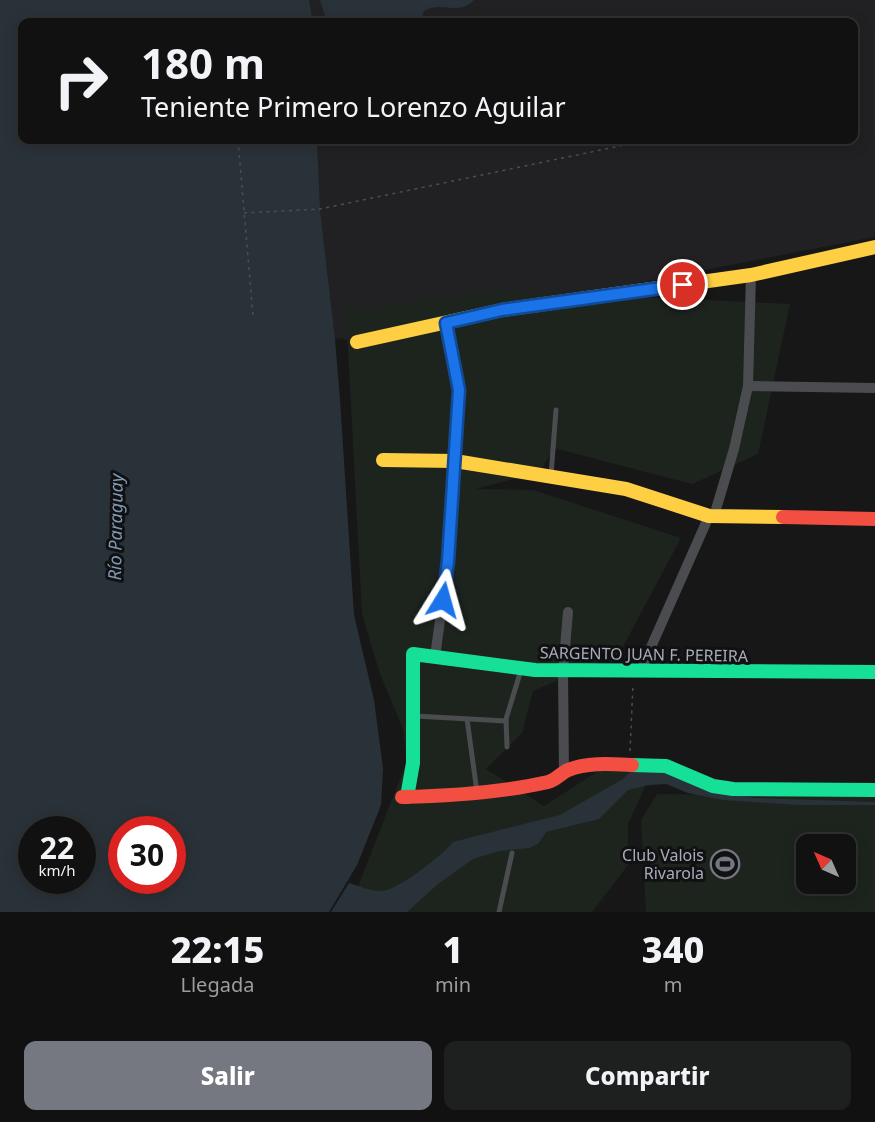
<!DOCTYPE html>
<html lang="es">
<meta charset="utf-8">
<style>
body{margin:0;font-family:"Noto Sans",sans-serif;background:#1e1f1f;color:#f1f3f6;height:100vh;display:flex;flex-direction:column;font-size:22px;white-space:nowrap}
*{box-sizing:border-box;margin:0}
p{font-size:20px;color:#9c9d9f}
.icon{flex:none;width:33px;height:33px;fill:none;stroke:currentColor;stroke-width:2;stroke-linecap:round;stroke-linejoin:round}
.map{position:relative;height:912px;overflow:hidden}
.side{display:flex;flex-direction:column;background:#111;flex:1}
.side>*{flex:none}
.banner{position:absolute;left:18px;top:18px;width:840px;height:126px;border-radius:12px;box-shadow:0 3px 15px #0003,0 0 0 2px #303131;background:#111;color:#f1f3f6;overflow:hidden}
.needle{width:39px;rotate:315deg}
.controls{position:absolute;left:796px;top:834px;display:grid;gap:12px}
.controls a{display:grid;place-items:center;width:60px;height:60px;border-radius:12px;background:#111;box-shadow:0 3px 15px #0003,0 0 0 2px #303131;font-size:30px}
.speed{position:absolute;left:18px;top:816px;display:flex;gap:12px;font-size:30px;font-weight:700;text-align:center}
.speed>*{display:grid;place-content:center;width:78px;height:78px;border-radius:50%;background:#111;box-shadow:0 3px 15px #0003,0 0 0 2px #303131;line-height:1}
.speed small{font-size:15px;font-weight:400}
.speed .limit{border:9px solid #d22;background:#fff;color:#111}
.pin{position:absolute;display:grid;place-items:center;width:51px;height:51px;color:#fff;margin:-26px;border:3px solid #fff;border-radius:50%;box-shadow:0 2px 6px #0007}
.me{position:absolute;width:66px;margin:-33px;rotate:8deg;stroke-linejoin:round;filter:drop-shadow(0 0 4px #0008)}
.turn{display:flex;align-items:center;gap:21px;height:126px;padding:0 24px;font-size:27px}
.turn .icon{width:78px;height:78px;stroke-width:2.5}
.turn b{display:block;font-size:42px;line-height:51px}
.eta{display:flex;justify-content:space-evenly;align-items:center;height:102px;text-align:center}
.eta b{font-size:36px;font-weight:800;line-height:42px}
.primary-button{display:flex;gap:12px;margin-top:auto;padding:12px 24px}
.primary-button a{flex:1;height:69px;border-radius:12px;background:#757880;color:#fff;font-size:24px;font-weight:800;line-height:69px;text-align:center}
.primary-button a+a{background:#1e1f1f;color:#f1f3f6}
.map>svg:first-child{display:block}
</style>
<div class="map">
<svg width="875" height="912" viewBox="0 0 875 912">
<rect width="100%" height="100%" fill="#171717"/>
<polygon fill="#212123" points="309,0 875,0 875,237 344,340 343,338 335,339 320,209 317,140 854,140 854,22 313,22"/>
<g fill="#1d241e" fill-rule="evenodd">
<polygon points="500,290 790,304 758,454 692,484 554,448 540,472 476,489 533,490 681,538 619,654 533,691 522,733 486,769 544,806 606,766 654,767 628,824 628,865 592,912 348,912 407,761 403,729 380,674 362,614 346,311"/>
<path d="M657,794L875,797V912H646L641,820ZM807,844H846V884H807Z"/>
</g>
<g fill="#2a3239" fill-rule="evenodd">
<path d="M0,0H309L313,22H22V140H317L320,209L335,339L340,400L354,615L374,700L383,768L381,805L357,865L329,912H0ZM32,830H82V880H32ZM122,830H172V880H122Z"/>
<path d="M320,0H474C457,17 442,0 424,11L421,22H390L370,17L355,22H327Z"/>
<path d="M632,770L659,771L716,791L754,798L875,802V805H799L723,800L688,793L666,784L649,785L628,790L599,819L546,832L538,844L529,848L499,851L473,859L438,884L407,912H331L349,883C359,886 370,891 381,891C396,892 444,854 453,842L560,815L623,779Z"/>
</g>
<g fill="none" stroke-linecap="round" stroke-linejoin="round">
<g stroke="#4d4e52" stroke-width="1.5" stroke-dasharray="3 4.5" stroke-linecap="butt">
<polyline points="238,140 253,316"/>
<polyline points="244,213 320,209 634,143"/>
<polyline points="630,751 633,684"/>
</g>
<g stroke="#4b4c50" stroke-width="5">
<polyline points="551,475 556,410"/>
<polyline points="415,716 506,721"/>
<polyline points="467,719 477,792"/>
<polyline points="507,747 506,719 521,670"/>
<polyline points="499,912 512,853"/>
</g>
<g stroke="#4b4c50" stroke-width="10">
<polyline points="748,386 875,388"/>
<polyline points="714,516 734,449 748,386 751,275"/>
<polyline points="435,657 448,561 459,390 446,323"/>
<polyline points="640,672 709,516"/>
<polyline points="564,772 563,671 568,612"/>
</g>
<g stroke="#16e098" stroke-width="14">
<polyline points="632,765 666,766 713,786 733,789 875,790"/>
<polyline points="407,797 413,763 413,654 535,670 875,672"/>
</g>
<g stroke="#ffcf43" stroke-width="14">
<polyline points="357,342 502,310 751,275 875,247"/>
<polyline points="383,460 455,461 626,489 709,516 783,517"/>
</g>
<g stroke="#f24e42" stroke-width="14">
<polyline points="783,517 875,519"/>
<path d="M402,797C452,796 500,793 548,782C556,780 561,773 568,770C587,762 612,764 632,765"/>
</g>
</g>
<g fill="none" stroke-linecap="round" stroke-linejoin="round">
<g stroke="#114b97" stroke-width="15">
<polyline id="route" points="443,600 448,561 459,390 446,323 502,310 683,285"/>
</g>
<use href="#route" stroke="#1a73e8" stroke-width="10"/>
</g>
<defs>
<g id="stadium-ring" transform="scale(1.5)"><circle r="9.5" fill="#111113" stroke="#757880" stroke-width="1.5"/><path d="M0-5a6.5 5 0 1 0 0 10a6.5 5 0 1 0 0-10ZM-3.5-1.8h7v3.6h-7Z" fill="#757880"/></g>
</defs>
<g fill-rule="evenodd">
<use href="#stadium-ring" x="725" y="864"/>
</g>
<g text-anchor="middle" stroke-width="6" stroke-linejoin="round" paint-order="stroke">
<g font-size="16" fill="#a8adb8" stroke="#111113">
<text transform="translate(644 654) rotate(1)" y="6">SARGENTO JUAN F. PEREIRA</text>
</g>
<g font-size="16" fill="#a8adb8" stroke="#111113" text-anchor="end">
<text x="704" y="861">Club Valois<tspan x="704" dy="18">Rivarola</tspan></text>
</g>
<g font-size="18" font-style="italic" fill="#7f9bb3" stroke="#111113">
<text transform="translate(116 527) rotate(-89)" y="6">Río Paraguay</text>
</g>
</g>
</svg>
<div class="controls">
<a><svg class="needle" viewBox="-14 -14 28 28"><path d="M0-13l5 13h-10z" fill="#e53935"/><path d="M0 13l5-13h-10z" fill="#9c9d9f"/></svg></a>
</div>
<div class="speed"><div>22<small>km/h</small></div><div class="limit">30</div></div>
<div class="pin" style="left:683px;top:285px;background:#d93025"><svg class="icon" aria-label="arrive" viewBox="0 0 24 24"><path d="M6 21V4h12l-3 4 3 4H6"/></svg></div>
<svg class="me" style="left:443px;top:600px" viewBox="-20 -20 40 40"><path d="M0-17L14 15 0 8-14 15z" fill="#1a73e8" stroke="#fff" stroke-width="4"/></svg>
<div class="banner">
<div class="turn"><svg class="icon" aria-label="right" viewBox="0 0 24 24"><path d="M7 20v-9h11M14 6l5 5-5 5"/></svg><div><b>180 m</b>Teniente Primero Lorenzo Aguilar</div></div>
</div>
</div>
<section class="side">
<div class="eta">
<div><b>22:15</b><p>Llegada</p></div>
<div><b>1</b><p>min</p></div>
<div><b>340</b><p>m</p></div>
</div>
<div class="primary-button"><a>Salir</a><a>Compartir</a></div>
</section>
